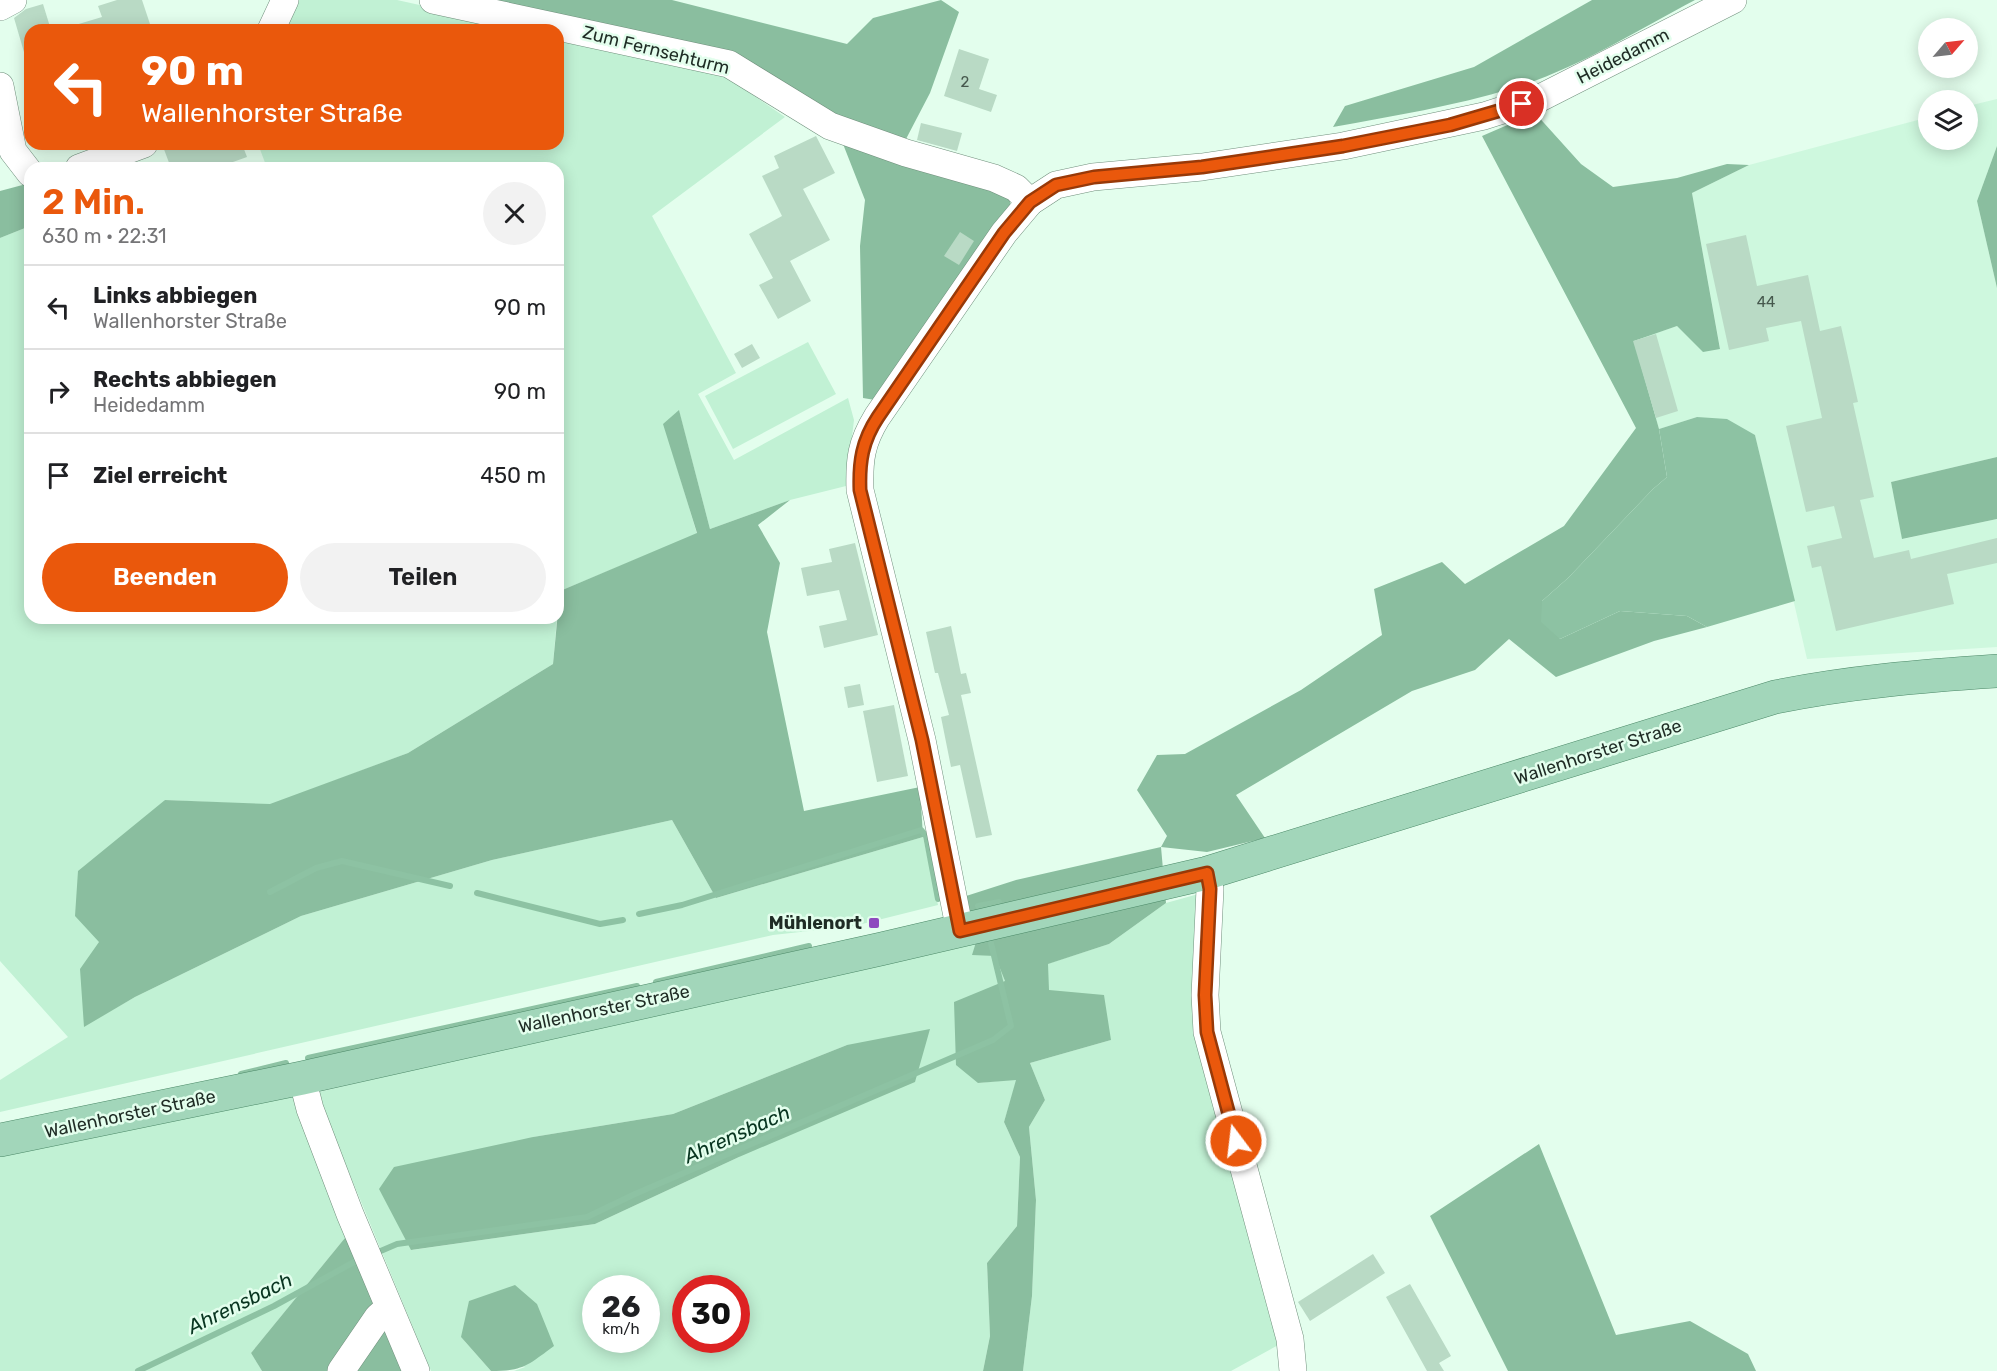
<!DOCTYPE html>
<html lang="de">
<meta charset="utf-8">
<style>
body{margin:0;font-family:Rubik,sans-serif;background:#f2f2f2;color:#202124;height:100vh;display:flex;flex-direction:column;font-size:22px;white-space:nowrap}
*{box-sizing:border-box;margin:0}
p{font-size:20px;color:#757577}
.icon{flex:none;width:33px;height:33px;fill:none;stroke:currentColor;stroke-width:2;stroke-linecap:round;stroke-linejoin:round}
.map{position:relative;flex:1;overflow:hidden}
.details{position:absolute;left:24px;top:162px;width:540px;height:462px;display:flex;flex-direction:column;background:#fff;border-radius:18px;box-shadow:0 3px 15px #0003}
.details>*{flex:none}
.guide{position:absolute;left:24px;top:24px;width:540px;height:126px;border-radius:18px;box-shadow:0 3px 15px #0003;background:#ea580c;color:#fff;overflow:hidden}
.needle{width:39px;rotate:62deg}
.buttons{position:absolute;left:1918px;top:18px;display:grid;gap:12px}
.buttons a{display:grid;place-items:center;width:60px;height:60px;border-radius:50%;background:#fff;box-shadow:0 3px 15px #0003;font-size:30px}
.speed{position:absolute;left:582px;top:1275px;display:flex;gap:12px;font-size:30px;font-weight:700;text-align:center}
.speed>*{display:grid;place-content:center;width:78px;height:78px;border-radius:50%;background:#fff;box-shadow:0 3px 15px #0003;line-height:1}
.speed small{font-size:15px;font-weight:400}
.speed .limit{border:9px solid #d22;background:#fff;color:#111}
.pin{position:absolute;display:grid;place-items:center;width:51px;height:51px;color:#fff;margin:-26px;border:3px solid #fff;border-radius:50%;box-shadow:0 2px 6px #0007}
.me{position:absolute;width:66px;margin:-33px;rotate:345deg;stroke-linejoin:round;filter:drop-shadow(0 0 4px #0008)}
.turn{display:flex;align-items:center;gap:21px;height:126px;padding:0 18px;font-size:27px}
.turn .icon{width:78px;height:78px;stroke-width:2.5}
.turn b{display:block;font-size:42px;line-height:51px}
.round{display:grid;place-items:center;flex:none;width:63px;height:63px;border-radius:32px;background:#f2f2f2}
.overview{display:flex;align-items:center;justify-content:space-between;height:102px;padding:0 18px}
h1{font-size:36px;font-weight:600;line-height:45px;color:#ea580c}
.cta{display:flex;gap:12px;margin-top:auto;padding:12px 18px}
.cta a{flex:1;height:69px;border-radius:36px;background:#ea580c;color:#fff;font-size:24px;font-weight:600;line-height:69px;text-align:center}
.cta a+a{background:#f2f2f2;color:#202124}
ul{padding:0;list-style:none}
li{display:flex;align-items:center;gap:18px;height:84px;padding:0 18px;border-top:2px solid #e0e0e0}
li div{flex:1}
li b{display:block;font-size:22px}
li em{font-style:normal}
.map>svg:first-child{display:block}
</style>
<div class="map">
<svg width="1997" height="1371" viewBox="0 0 1997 1371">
<rect width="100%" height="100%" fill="#e3feed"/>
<polygon fill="#cef8de" points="1997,99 1997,146 1977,201 1997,288 1997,457 1891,482 1903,539 1997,519 1997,647 1807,659 1755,435 1697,417 1659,429 1633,341 1677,326 1703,351 1720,348 1692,193 1749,165 1929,117 1929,140 1968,140 1968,106"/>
<g fill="#c1f1d4" fill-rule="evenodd">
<polygon points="289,0 397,0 532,30 277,30"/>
<polygon points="558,36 719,72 785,117 652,216 736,373 698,394 734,460 848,398 854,420 846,486 790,500 710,529 679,411 664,424 697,534 560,591 558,613 558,168 267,168 258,144 558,144"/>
<polygon points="30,226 30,618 557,618 553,664 408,753 270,805 165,800 99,942 84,1026 135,997 301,916 492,860 672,820 716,898 923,837 938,905 854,926 773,935 0,1112 0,1080 68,1037 0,961 0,238"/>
<polygon points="808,342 836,394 733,449 705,396"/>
<polygon points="1202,893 1198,981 1282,1343 1231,1371 1023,1371 1032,1296 1036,1200 1029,1127 1045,1100 1030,1063 1111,1040 1048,990 1047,964 1109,944 1166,903"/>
<path d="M977,939L996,956L1005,981L978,1083L1017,1079L1004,1122L1020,1157L1017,1226L987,1263L990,1336L983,1371H514L525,1367L461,1337L491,1371H431L324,1112L319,1092ZM847,1045L739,1157L595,1224L412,1250L533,1137L673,1114ZM596,1288H646V1340H596ZM686,1288H736V1340H686Z"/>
<polygon points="294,1095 349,1233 251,1353 262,1371 0,1371 0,1155"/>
</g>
<g fill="#8abe9f">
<polygon points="481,0 672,0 847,44 873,18 941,0 959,12 930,93 906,139 840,118 731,55"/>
<path d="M1592,0H1695C1636,31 1577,69 1513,88C1455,106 1393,116 1333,127L1345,106L1474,67Z"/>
<polygon points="1535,113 1581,164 1613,187 1677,178 1727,164 1749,165 1692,193 1720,349 1703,352 1677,326 1634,341 1659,429 1667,477 1653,489 1568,578 1542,601 1560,639 1620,611 1687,616 1707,627 1654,641 1556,677 1509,639 1475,670 1412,691 1236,795 1265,838 1207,852 1161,847 1166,903 1109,944 1048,964 1049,990 1104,995 1111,1040 1030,1063 1045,1100 1029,1127 1036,1200 1032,1296 1023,1371 983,1371 990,1336 987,1263 1017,1226 1020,1157 1004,1122 1016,1080 978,1083 956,1065 954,1002 1005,981 995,956 972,955 977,939 963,897 1016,880 1161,847 1167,836 1137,790 1157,755 1185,754 1301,690 1382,635 1374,589 1442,562 1465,584 1564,526 1636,428 1482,136"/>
<polygon points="843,144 1000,190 1010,198 1010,210 875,400 863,398 860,246 865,200"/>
<polygon points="1997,146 1997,288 1977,201"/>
<polygon points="30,183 30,226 0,238 0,191"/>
<polygon points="679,410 710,529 790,500 758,525 780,563 767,632 804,811 920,787 923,837 716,898 672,820 492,860 301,916 135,997 84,1027 80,969 99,942 75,916 78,871 165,800 270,804 408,753 553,664 560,591 697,533 663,424"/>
<polygon points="1997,457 1997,519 1902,539 1891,482"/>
<polygon points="930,1029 915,1082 739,1157 595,1224 411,1250 379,1189 394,1167 533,1137 673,1114 847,1045"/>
<polygon points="1539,1144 1616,1335 1690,1321 1748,1354 1756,1371 1508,1371 1430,1216"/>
<polygon points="349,1233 408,1371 262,1371 251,1353"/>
<path d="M515,1285L537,1304L554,1346C528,1365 524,1371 491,1371L461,1337L469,1301Z"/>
</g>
<polygon fill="#8dc2a3" points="1697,417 1727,419 1755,435 1795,601 1707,627 1687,616 1620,611 1560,639 1541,622 1542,601 1568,578 1653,489 1667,477 1659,429"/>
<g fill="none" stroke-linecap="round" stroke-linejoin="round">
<g stroke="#8dc2a3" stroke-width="6">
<polyline points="270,892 316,868 342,861 450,886"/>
<polyline points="477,893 600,924 623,920"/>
<polyline points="978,906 999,902"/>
<polyline points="639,914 682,905 921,830 926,836 938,899"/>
<polyline points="656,982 809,946"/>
<polyline points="308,1058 637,986"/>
<polyline points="241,1074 286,1063"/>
<polyline points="376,1253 397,1244 587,1217 635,1194 993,1040 1011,1026 990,939"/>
<polyline points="138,1371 274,1306 354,1262"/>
</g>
</g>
<g fill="#b9dac5">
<polygon points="117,0 142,0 152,30 73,30 72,26 102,17 98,6"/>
<polygon points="43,4 51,30 30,30 30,59 26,59 14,18 26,9"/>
<polygon points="959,49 989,59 979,89 997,95 991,112 944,96"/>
<polygon points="921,123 962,133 957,151 917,140"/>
<polygon points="816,136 835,173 803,189 830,240 790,261 811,301 778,319 759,285 773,278 749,234 782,216 762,176 779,168 774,156"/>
<polygon points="162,144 242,144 247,157 216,168 171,168"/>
<polygon points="960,232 974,241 959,265 944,256"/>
<polygon points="1746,235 1757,286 1808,275 1820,331 1841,326 1858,402 1853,403 1874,497 1860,500 1874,558 1909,550 1911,559 1997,538 1997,563 1947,574 1954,604 1836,631 1821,566 1812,568 1807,546 1842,538 1834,506 1806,512 1786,426 1822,418 1801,321 1766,328 1769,341 1729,350 1706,244"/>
<polygon points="1656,334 1678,411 1656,418 1633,341"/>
<polygon points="752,344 760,358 742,368 734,354"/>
<polygon points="855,543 878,635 824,648 819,626 847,620 839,590 807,596 801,568 832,562 829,549"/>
<polygon points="951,626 961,674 966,673 971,693 961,695 992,835 976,838 960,765 951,767 941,717 949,715 938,673 935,673 926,632"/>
<polygon points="860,684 864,705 848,708 844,687"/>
<polygon points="894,705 908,776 877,782 863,711"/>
<polygon points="1373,1254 1385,1273 1310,1321 1298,1302"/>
<polygon points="1410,1284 1451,1356 1439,1363 1444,1371 1427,1371 1386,1297"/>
</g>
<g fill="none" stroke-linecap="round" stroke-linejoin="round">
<g stroke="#71907d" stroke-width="28">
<g id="minor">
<polyline points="433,0 729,64 830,126 906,153 994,178 1016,188 1030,202"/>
<polyline points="0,7 13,0"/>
<polyline points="271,30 285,0"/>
<polyline points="0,86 13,151 30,173"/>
<polyline points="79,168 144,144"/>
<polyline points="1207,873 1210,889 1205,995 1207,1032 1290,1339 1293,1371"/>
<path d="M960,931L922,740L860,490C859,460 861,443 877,417L1004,233L1030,202L1056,185L1093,177L1202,167L1343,146L1484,116L1540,98L1733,0"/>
<polyline points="302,1078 310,1109 350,1214 416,1371"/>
<polyline points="341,1371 378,1317 388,1308"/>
</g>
</g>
<g stroke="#4c8968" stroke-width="34">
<path id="major" d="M0,1140L302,1078L881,949L1207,873L1775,697C1849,682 1922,676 1997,671"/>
</g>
<use href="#minor" stroke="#fff" stroke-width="27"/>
<use href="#major" stroke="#a2d6ba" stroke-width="33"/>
</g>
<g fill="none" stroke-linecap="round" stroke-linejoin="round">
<g stroke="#983908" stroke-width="15">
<path id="route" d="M1236,1141L1207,1032L1205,995L1210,889L1207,873L960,931L922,740L860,490C859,462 862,441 878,417L1004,233L1030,202L1056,185L1094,177L1202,167L1343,146L1450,125L1522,104"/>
</g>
<use href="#route" stroke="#ea580c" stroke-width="10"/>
</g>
<rect fill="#8d4abe" stroke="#e3feed" stroke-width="2" x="868" y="917" width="12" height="12" rx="3"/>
<g text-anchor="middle" stroke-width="5" stroke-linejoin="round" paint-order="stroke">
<g font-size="15" fill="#46584d">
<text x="965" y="87">2</text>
<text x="1766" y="307">44</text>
</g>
<g font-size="18" fill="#1f2c25" stroke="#e3feed">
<text transform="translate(656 50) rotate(14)" y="6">Zum Fernsehturm</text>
<text transform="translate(1623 56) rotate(-27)" y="6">Heidedamm</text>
<text transform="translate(1598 752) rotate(-18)" y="6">Wallenhorster Straße</text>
<text transform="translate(604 1009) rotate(-12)" y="6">Wallenhorster Straße</text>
<text transform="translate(130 1114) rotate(-12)" y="6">Wallenhorster Straße</text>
</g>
<g font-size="18" font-weight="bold" fill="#1f2c25" stroke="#e3feed" text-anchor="end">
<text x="862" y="929">Mühlenort</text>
</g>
<g font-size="20" font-style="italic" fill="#083520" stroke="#e3feed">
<text transform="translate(737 1134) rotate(-24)" y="7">Ahrensbach</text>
<text transform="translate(240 1303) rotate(-26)" y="7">Ahrensbach</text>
</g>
</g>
</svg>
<div class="buttons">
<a><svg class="needle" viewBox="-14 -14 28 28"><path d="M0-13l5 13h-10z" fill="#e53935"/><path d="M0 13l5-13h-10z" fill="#757577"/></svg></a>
<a><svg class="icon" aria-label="layers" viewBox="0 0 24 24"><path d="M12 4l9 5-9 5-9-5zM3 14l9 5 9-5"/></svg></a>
</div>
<div class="speed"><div>26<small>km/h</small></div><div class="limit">30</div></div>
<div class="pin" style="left:1522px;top:104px;background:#d93025"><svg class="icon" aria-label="arrive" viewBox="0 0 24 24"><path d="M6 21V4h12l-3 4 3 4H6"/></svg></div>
<svg class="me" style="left:1236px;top:1141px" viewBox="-20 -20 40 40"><circle r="17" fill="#ea580c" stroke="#fff" stroke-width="3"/><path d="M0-11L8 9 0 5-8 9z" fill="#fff"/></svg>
<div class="guide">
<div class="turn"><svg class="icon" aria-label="left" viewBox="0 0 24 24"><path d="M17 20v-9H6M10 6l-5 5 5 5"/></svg><div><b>90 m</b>Wallenhorster Straße</div></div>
</div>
<section class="details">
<div class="overview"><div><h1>2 Min.</h1><p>630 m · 22:31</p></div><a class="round"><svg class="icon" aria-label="close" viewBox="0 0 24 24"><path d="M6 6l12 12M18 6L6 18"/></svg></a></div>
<ul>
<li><svg class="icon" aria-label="left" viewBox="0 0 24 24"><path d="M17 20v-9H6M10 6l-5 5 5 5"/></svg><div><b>Links abbiegen</b><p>Wallenhorster Straße</p></div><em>90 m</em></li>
<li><svg class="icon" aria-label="right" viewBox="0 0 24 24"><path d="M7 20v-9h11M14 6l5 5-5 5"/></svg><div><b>Rechts abbiegen</b><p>Heidedamm</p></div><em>90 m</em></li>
<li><svg class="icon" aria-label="arrive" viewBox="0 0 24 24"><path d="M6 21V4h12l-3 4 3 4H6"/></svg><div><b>Ziel erreicht</b></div><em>450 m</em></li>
</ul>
<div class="cta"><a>Beenden</a><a>Teilen</a></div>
</section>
</div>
